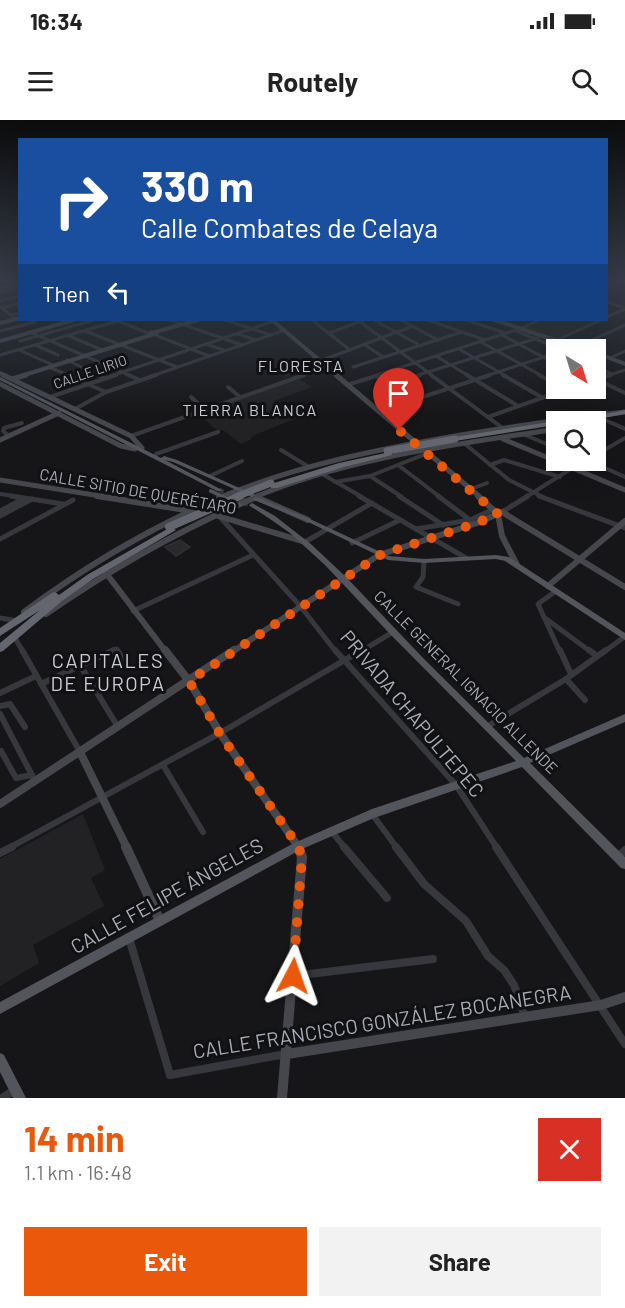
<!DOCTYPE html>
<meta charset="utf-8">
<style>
body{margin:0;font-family:Barlow,sans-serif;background:#f2f2f2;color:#222;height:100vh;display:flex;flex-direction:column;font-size:22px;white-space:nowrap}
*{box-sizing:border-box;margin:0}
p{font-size:20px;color:#767676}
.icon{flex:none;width:33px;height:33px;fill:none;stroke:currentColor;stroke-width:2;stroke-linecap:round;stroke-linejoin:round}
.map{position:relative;height:978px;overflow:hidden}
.drawer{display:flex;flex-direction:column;background:#fff;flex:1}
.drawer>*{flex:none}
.banner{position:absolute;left:18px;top:18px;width:590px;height:183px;border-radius:0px;box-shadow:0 6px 24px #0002;background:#1a4fa0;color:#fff;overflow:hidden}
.needle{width:39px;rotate:142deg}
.buttons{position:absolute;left:546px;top:219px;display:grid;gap:12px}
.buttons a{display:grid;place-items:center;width:60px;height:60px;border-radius:0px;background:#fff;box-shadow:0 6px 24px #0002;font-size:30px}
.pin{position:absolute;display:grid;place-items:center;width:51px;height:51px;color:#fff;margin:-62px -26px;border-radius:50% 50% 50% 0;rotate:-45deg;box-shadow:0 0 6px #0007}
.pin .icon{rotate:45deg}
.me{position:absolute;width:66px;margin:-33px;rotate:4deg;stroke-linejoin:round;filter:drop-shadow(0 0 4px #0008)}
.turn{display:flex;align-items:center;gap:21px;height:126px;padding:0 24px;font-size:27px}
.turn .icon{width:78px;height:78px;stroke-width:2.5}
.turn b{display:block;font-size:42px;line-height:51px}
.then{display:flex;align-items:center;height:57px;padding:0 24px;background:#0003;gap:12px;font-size:22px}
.round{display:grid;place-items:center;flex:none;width:63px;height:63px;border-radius:0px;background:#f2f2f2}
.overview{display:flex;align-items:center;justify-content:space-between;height:102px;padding:0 24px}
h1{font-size:36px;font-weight:700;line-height:45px;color:#ea580c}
.cta{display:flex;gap:12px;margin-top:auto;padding:12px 24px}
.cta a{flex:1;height:69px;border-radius:0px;background:#ea580c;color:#fff;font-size:24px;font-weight:700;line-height:69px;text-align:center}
.cta a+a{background:#f2f2f2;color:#222}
.status{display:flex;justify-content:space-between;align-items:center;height:42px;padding:0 30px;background:#fff;direction:ltr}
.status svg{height:16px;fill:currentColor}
header{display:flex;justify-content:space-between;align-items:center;height:78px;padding:0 24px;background:#fff;font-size:27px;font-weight:700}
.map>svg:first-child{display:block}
</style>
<div class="status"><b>16:34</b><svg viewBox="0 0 49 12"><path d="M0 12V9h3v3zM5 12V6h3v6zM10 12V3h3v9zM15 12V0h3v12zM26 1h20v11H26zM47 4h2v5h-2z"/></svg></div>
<header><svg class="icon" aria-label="menu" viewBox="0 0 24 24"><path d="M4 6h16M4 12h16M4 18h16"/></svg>Routely<svg class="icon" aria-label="search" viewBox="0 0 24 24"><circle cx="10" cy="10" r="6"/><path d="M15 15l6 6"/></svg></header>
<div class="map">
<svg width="625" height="978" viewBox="0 0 625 978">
<rect width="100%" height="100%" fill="#161618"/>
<g fill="#222225">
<polygon points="297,258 312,267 274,281 297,298 252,316 250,320 241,324 223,310 219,311 197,294"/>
<polygon points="83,694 105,750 91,758 104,786 33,825 39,843 0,866 0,739"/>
</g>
<polygon fill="#1c231d" points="545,200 589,200 596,202 557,219 527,208"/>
<polygon fill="#29292c" stroke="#303034" stroke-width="1.5" points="180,420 190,427 176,436 165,427"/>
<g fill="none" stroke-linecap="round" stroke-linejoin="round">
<polyline stroke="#333438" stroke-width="5" stroke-dasharray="5 3" stroke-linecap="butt" points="219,370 235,377"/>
<polyline stroke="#333438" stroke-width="7" stroke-dasharray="7 4" stroke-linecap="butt" points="232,376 252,385"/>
<g stroke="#37383d" stroke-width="3">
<polyline points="606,170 625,162"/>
<polyline points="0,172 20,168"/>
<polyline points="0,181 20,176"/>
<polyline points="606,182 625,188"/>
<polyline points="1,187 13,197"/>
<polyline points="2,188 20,183"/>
<polyline points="11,195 20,193"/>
<polyline points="606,197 625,189"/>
<polyline points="170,200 242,225"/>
<polyline points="225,200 271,215"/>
<polyline points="312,200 350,230"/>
<polyline points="374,200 421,226"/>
<polyline points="401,200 438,220"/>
<polyline points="428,200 485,220"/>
<polyline points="466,200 505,213"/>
<polyline points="118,201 148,213"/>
<polyline points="359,201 433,256"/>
<polyline points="0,211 35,202"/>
<polyline points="85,211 177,247"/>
<polyline points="516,211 563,230"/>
<polyline points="30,212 131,256"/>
<polyline points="329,213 364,200"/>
<polyline points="238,214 256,220"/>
<polyline points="67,215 102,230"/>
<polyline points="155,215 209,236"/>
<polyline points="502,215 556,244"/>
<polyline points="557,220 601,200"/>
<polyline points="20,221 94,200"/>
<polyline points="481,222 542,256"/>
<polyline points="206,224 224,230"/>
<polyline points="35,225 58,235"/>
<polyline points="365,225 383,237"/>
<polyline points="577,227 625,205"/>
<polyline points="459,229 506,256"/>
<polyline points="19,230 53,245"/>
<polyline points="0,235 121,200"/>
<polyline points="436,236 469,256"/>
<polyline points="610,238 625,231"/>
<polyline points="67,240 100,256"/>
<polyline points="320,241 413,206"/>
<polyline points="294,243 304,239"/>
<polyline points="286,246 295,251"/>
<polyline points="596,246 612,254"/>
<polyline points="49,247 70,256"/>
<polyline points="353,247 462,212"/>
<polyline points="286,254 313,244"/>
<polyline points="111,256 274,201"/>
<polyline points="152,256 285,210"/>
<polyline points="300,256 326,247"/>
<polyline points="374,256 522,208 539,200"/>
<polyline points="415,256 538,218"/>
<polyline points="486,256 556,233"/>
<polyline points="606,256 625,250"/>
</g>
<g stroke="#37383d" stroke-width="4">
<polyline points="66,255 106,272"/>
<polyline points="97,255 104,258"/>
<polyline points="128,255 140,260"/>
<polyline points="431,255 504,309"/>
<polyline points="467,255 518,286"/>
<polyline points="503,255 543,278"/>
<polyline points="539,255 556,264"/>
<polyline points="376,256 407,282 490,255"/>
<polyline points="596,259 625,273"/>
<polyline points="597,259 611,255"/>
<polyline points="347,265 379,255"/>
<polyline points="387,265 420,255"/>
<polyline points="228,267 240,277"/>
<polyline points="50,277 116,255"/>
<polyline points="191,277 204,289"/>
<polyline points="75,289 106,272 156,255"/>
<polyline points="488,297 570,268"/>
<polyline points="605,300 625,309"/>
<polyline points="525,315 556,328"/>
<polyline points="9,316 3,311 4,308 22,303"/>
<polyline points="131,316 304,255"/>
<polyline points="465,324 509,360 543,377"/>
<polyline points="281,330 309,347"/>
<polyline points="156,334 218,312"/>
<polyline points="596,335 625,318"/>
<polyline points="587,340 625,357"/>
<polyline points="398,345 440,377"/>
<polyline points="490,345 504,340 560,357"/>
<polyline points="322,354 362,377"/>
<polyline points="210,356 242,341"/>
<polyline points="370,356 402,377"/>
<polyline points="335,362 370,356 428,333"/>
<polyline points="471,369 487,363"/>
<polyline points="0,374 20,377"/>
<polyline points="526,377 585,340"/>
</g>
<g stroke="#37383d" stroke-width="5">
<polyline points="11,376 63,384"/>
<polyline points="359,376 466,438"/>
<polyline points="399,376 443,405"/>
<polyline points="438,376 470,400"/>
<polyline points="539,376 625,408"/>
<polyline points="0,391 23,379"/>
<polyline points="502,392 528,376"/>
<polyline points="0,396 32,379"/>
<polyline points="220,397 301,487 336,532"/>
<polyline points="416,409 470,400 494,389"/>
<polyline points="0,419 73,380"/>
<polyline points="305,422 372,383"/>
<polyline points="352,423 400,400"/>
<polyline points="424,441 423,457 416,467 458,484"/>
<polyline points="556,471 538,484 560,532"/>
<polyline points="133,491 253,435"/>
<polyline points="0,498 18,501"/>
<polyline points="545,498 591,532"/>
<polyline points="14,516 23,532"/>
<polyline points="111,532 116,529 118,532"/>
<polyline points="360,532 393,512"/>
<polyline points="604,532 624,517"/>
</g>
<g stroke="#37383d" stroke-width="6">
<polyline points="22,530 80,632"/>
<polyline points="117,530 126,544"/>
<polyline points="335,530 456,665 497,728"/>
<polyline points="560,530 571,554"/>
<polyline points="589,530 597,536"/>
<polyline points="80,545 118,607"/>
<polyline points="566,559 585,580"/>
<polyline points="41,564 114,530"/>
<polyline points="0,573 36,556"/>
<polyline points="0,586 10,584 25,607"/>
<polyline points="0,594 35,661"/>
<polyline points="488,606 566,559 606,530"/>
<polyline points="1,631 16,658 32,655"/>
<polyline points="163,645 203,712"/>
<polyline points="372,694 397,728"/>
<polyline points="332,712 345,728"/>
<polyline points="9,728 220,613 362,530"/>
</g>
<g stroke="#37383d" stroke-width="8">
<polyline points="344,727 387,778"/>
<polyline points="396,727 424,764 466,801 488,836 504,850 514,865 525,897"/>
<polyline points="496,727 625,924"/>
<polyline points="0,733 12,727"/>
<polyline points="618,737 625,730"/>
<polyline points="129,818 170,955 286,934"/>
<polyline points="293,856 433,839"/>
<polyline points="2,978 15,970"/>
</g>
<g stroke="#45474d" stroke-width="4">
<polyline points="0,168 20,164"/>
<polyline points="272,200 338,256"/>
<polyline points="495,200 584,230"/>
<polyline points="0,203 20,198"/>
<polygon points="151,212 157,213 148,216"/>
<polyline points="155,212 198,200"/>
<polyline points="0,221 74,200"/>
<polyline points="596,233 625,244"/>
<polyline points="0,253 7,256"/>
<polyline points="21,256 148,216"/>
</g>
<g stroke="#45474d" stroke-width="5">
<polyline points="3,255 131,316 142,328"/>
<polyline points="336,255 480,377"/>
<polyline points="12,259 26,255"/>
<polyline points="0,264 121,326 135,329"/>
<polyline points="503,319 625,370"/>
<polyline points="0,320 59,293"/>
<polyline points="0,360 107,377"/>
<path d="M221,377C298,345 379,329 461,315C515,306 570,298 625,292"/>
<path d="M255,377C350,337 455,325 556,309"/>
</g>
<g stroke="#45474d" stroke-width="6">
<polyline points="97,376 192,391"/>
<polyline points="478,376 498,394 502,416 517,445"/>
<polyline points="256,377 308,400"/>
<polyline points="215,395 305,422"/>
<polyline points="106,453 166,532"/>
<polyline points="548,466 625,401"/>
<path d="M24,492C87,445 153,406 225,376"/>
<path d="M46,494C114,447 183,408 259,376"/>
<polyline points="232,532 379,435 477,403 502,392 625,467"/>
</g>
<g stroke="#45474d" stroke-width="8">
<polyline points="165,530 189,561 220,613 299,728"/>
<polyline points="80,632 127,728"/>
<polyline points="0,684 234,530"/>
</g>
<g stroke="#45474d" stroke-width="10">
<polyline points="126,727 160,801"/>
<polyline points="287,934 601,885 625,877"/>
<polyline points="282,978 302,737 298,727"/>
</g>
<g fill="#53555c" fill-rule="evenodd">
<polygon points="0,257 161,338 164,336 177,340 255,375 252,377 250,376 173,342 165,340 222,370 221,371 217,371 0,260"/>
<polygon points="211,369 241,384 242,385 241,386 237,386 209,372 209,370"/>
<polygon points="256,377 310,399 389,436 424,439 496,435 509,437 625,513 625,520 505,441 496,439 424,443 388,440 306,401 254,380 253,379"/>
<polygon points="252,383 275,396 312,425 347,458 424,539 524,638 625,594 625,602 530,643 625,737 625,749 621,748 522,647 374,698 302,729 0,894 0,882 294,723 372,689 516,641 390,514 325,445 290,413 270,399 250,386 249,385"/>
<polygon points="0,933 4,935 26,978 13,978 0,952"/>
</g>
<g fill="#63666e" fill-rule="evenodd">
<polygon points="625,290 625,294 583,302 566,302"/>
<polygon points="556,301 558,302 556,302 556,305 455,321 452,319 455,317"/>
<polygon points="390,332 392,333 392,335 344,347 277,368 271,368 270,366 271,364 339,343"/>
<polygon points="169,408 172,408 176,410 93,459 62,481 3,531 0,532 0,523 40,490 0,516 0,508 52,473 55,472 59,475 87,455"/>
</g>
<g stroke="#63666e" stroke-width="7">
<polyline points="387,331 455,319"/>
<polyline points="236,377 271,363"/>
</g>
<polyline stroke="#63666e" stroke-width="8" points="169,407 240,376"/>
</g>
<linearGradient id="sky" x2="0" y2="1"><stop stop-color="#0c0c0d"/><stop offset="0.54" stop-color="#363c48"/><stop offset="1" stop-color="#363c48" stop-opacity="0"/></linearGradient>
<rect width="625" height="297" fill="url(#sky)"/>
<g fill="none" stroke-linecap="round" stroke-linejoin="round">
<polyline stroke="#ea580c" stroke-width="10" stroke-dasharray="0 18" points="293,856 302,737 298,726 220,614 189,561 380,435 477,403 498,394 399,310"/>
</g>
<g text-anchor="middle" stroke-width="6" stroke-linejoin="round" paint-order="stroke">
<g font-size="14" fill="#a8adb8" stroke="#111113">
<text transform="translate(90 252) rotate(-19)" y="5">CALLE LIRIO</text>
</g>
<g font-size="16" letter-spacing="1.5" fill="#c9ccd4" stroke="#111113">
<text x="301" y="252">FLORESTA</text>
<text x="250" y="296">TIERRA BLANCA</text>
</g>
<g font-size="16" fill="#a8adb8" stroke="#111113">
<text transform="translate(138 371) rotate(10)" y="6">CALLE SITIO DE QUERÉTARO</text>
<text transform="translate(466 562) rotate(45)" y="6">CALLE GENERAL IGNACIO ALLENDE</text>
</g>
<g font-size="20" letter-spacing="1.5" fill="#c9ccd4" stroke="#111113">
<text x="108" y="548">CAPITALES<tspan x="108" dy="23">DE EUROPA</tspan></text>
</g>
<g font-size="20" fill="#a8adb8" stroke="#111113">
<text transform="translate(412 594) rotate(50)" y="7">PRIVADA CHAPULTEPEC</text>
<text transform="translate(167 776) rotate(-29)" y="7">CALLE FELIPE ÁNGELES</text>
<text transform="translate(382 902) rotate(-9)" y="7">CALLE FRANCISCO GONZÁLEZ BOCANEGRA</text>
</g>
</g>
</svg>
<div class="buttons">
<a><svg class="needle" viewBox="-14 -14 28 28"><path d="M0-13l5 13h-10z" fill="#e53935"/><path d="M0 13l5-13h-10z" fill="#767676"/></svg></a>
<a><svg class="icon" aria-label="search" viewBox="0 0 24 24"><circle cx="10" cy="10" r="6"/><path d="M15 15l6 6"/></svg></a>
</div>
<div class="pin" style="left:399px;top:310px;background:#d93025"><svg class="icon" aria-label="arrive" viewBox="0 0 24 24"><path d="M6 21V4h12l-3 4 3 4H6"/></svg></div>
<svg class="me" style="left:293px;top:856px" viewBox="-20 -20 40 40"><path d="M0-17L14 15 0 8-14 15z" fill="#ea580c" stroke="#fff" stroke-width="4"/></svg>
<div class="banner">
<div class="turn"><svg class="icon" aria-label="right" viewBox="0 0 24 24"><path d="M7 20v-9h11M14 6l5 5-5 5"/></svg><div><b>330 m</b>Calle Combates de Celaya</div></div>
<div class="then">Then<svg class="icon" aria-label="left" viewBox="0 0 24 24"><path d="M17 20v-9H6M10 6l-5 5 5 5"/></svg></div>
</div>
</div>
<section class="drawer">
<div class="overview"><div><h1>14 min</h1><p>1.1 km · 16:48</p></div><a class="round" style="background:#d93025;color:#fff"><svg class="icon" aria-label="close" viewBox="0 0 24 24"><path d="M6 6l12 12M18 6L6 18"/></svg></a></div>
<div class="cta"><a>Exit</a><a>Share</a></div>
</section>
